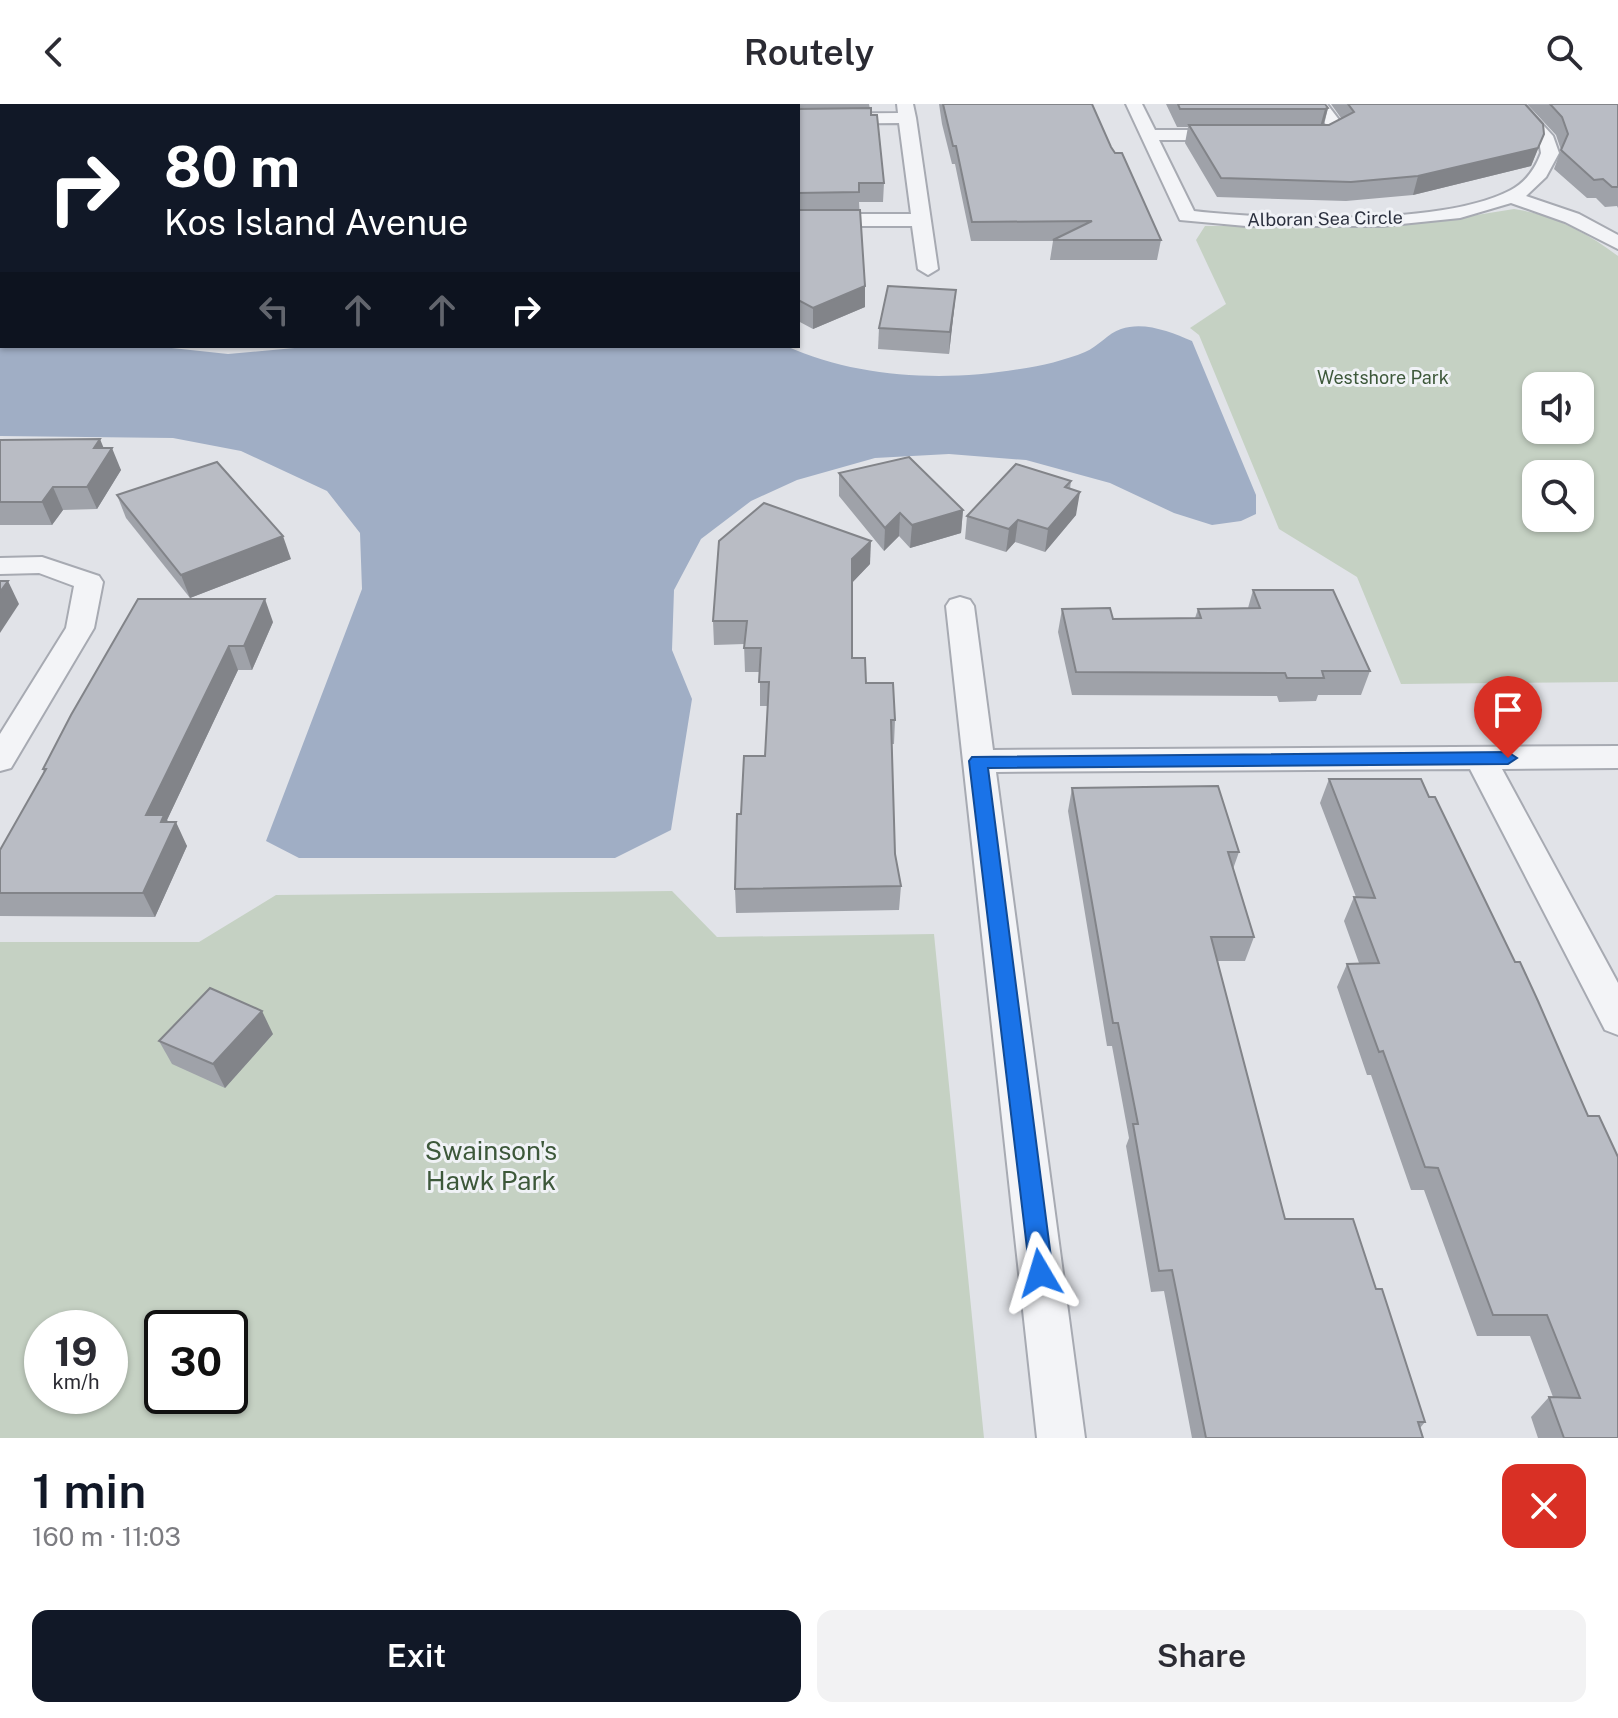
<!DOCTYPE html>
<meta charset="utf-8">
<style>
body{margin:0;font-family:"Public Sans",sans-serif;background:#f2f2f3;color:#2b2b33;height:100vh;display:flex;flex-direction:column;font-size:30px;white-space:nowrap}
*{box-sizing:border-box;margin:0}
p{font-size:26px;color:#7c7c81}
.icon{flex:none;width:44px;height:44px;fill:none;stroke:currentColor;stroke-width:2;stroke-linecap:round;stroke-linejoin:round}
.map{position:relative;height:1334px;overflow:hidden}
.drawer{display:flex;flex-direction:column;background:#fff;flex:1}
.drawer>*{flex:none}
.top-card{position:absolute;left:0px;top:0px;width:800px;height:244px;box-shadow:0 2px 6px #0004;background:#111827;color:#fff;overflow:hidden}
.buttons{position:absolute;left:1522px;top:268px;display:grid;gap:16px}
.buttons a{display:grid;place-items:center;width:72px;height:72px;border-radius:16px;background:#fff;box-shadow:0 2px 6px #0004;font-size:40px}
.speed{position:absolute;left:24px;top:1206px;display:flex;gap:16px;font-size:40px;font-weight:700;text-align:center}
.speed>*{display:grid;place-content:center;width:104px;height:104px;border-radius:50%;background:#fff;box-shadow:0 2px 6px #0004;line-height:1}
.speed small{font-size:20px;font-weight:400}
.speed .limit{border:4px solid #111;border-radius:12px;background:#fff;color:#111}
.pin{position:absolute;display:grid;place-items:center;width:68px;height:68px;color:#fff;margin:-82px -34px;border-radius:50% 50% 50% 0;rotate:-45deg;box-shadow:0 0 8px #0007}
.pin .icon{rotate:45deg}
.me{position:absolute;width:88px;margin:-44px;rotate:353deg;stroke-linejoin:round;filter:drop-shadow(0 0 6px #0008)}
.turn{display:flex;align-items:center;gap:28px;height:168px;padding:0 32px;font-size:36px}
.turn .icon{width:104px;height:104px;stroke-width:2.5}
.turn b{display:block;font-size:56px;line-height:68px}
.lanes{display:flex;align-items:center;height:76px;padding:0 32px;background:#0003;justify-content:center;gap:40px;direction:ltr}
.lanes .off{opacity:.35}
.round{display:grid;place-items:center;flex:none;width:84px;height:84px;border-radius:16px;background:#f2f2f3}
.summary{display:flex;align-items:center;justify-content:space-between;height:136px;padding:0 32px}
h1{font-size:48px;font-weight:600;line-height:60px;color:#111827}
.action{display:flex;gap:16px;margin-top:auto;padding:16px 32px}
.action a{flex:1;height:92px;border-radius:16px;background:#111827;color:#fff;font-size:32px;font-weight:600;line-height:92px;text-align:center}
.action a+a{background:#f2f2f3;color:#2b2b33}
header{display:flex;justify-content:space-between;align-items:center;height:104px;padding:0 32px;background:#fff;font-size:36px;font-weight:600}
.map>svg:first-child{display:block}
</style>
<header><svg class="icon" aria-label="back" viewBox="0 0 24 24"><path d="M15 5l-7 7 7 7"/></svg>Routely<svg class="icon" aria-label="search" viewBox="0 0 24 24"><circle cx="10" cy="10" r="6"/><path d="M15 15l6 6"/></svg></header>
<div class="map">
<svg width="1618" height="1334" viewBox="0 0 1618 1334">
<rect width="100%" height="100%" fill="#e1e3e8"/>
<g fill="#c5d1c3" fill-rule="evenodd">
<path d="M1514,105C1552,110 1588,129 1618,152V578L1401,580L1357,473L1279,425L1199,231L1190,224L1226,200L1196,136L1205,122L1385,121L1439,117ZM1536,282H1580V326H1536ZM1536,370H1580V414H1536Z"/>
<path d="M672,787L717,833L934,830L984,1334H0V838H199L276,791ZM42,1224H110V1292H42ZM162,1224H230V1292H162Z"/>
</g>
<path fill="#a0aec5" d="M0,139L2,242H153L228,250L316,242H786C857,274 944,278 1020,265C1041,262 1066,256 1085,248C1098,243 1108,229 1121,225C1144,217 1171,228 1192,237L1256,391V410L1241,417L1212,421L1174,409L1110,379L1026,356L949,350L875,354L797,376L751,397L701,435L674,486L672,546L692,595L671,726L615,754H299L266,737L362,485L360,429L327,387L241,347L173,334L0,332Z"/>
<g fill="none" stroke-linecap="round" stroke-linejoin="round">
<g stroke="#a7aab2" stroke-width="4">
<g id="minor">
<polygon points="897,0 913,0 916,14 938,165 928,171 918,165 912,122 798,122 798,110 911,110 899,19 798,20 798,10 898,9"/>
<path d="M1126,0H1142L1155,26H1228L1236,31L1228,36H1159L1194,107C1271,116 1444,122 1511,86C1526,78 1535,65 1541,49L1539,37L1507,0H1524L1553,32L1559,49L1546,73L1526,92L1579,110L1618,131V145L1565,118L1511,99L1460,114L1382,122H1246L1180,116Z"/>
<polygon points="1311,0 1327,0 1346,25 1344,29 1300,35 1300,27 1327,22"/>
<polygon points="42,453 99,472 103,478 94,524 11,664 0,667 0,630 66,524 74,482 39,469 0,470 0,454"/>
<polygon points="960,493 970,496 974,502 993,646 1618,642 1618,664 1502,665 1618,879 1618,931 1605,926 1470,665 996,668 1085,1334 1037,1334 946,502 950,496"/>
</g>
</g>
<use href="#minor" fill="#f3f4f7" fill-rule="evenodd"/>
</g>
<g fill="#9fa2a9">
<polygon points="0,0 869,0 884,79 883,98 859,98 865,203 813,225 798,217 798,2 2,2 2,118 0,118"/>
<polygon points="939,0 1092,0 1111,43 1161,136 1157,156 1050,156 1053,137 971,137 955,60 952,60 942,20"/>
<polygon points="1166,0 1325,0 1328,4 1324,21 1329,21 1341,14 1331,0 1525,0 1544,30 1531,62 1413,91 1346,97 1217,93 1185,39 1188,23 1177,23"/>
<polygon points="1527,0 1618,0 1618,104 1617,102 1605,103 1596,94 1587,94 1554,65 1561,46 1556,31"/>
<polygon points="956,186 949,250 878,245 879,224"/>
<polygon points="0,336 104,344 121,366 97,405 63,406 52,421 0,421"/>
<polygon points="839,369 963,406 961,429 910,444 899,432 884,447 839,392"/>
<polygon points="1071,377 1070,385 1076,411 1045,448 1015,438 1006,448 965,435 967,412"/>
<polygon points="117,391 291,455 190,494 126,414"/>
<polygon points="870,460 852,478 852,554 866,579 895,616 894,640 892,640 895,750 901,782 899,806 736,809 735,785 741,710 765,652 768,602 760,602 760,568 745,568 744,540 714,541 713,517"/>
<polygon points="1253,486 1370,567 1361,591 1318,591 1316,597 1279,598 1277,592 1072,591 1058,528 1062,505 1113,515 1195,514 1198,505 1248,504"/>
<polygon points="273,518 252,566 238,566 167,716 187,742 155,813 0,812 0,746 44,669 43,665 71,611"/>
<polygon points="1329,675 1618,1334 1538,1334 1531,1313 1549,1293 1553,1293 1530,1232 1477,1232 1424,1086 1411,1086 1371,971 1367,971 1337,883 1347,860 1359,859 1344,817 1354,793 1356,793 1320,699"/>
<polygon points="1072,684 1239,748 1233,765 1254,833 1245,857 1217,857 1285,1115 1376,1185 1425,1318 1420,1324 1423,1334 1192,1334 1164,1187 1151,1188 1126,1042 1129,1034 1112,942 1107,942 1068,707"/>
<polygon points="273,930 225,984 172,960 159,937"/>
</g>
<g fill="#828489">
<polygon points="1328,4 1323,22 1320,23 1325,5"/>
<polygon points="1544,30 1531,62 1413,91 1418,72"/>
<polygon points="865,182 865,203 813,225 813,204"/>
<polygon points="956,186 954,206 949,250 950,228"/>
<polygon points="100,335 107,352 112,344 121,366 97,405 87,383 94,344"/>
<polygon points="53,383 63,406 52,421 42,398"/>
<polygon points="1080,388 1076,411 1045,448 1048,425"/>
<polygon points="963,406 961,429 910,444 912,421"/>
<polygon points="900,409 899,432 884,447 885,424"/>
<polygon points="1018,416 1015,438 1006,448 1009,425"/>
<polygon points="283,432 291,455 190,494 181,471"/>
<polygon points="871,437 870,460 852,479 852,455"/>
<polygon points="8,477 19,500 0,529 0,488"/>
<polygon points="265,495 273,518 252,566 244,542"/>
<polygon points="229,542 238,566 167,716 172,727 176,718 187,742 155,813 143,789 146,711"/>
<polygon points="262,907 273,930 225,984 213,960"/>
</g>
<g fill="#b9bcc4" stroke="#828489" stroke-width="2">
<polygon points="0,0 795,0 795,2 2,2 2,100 0,100"/>
<polygon points="943,0 1092,0 1111,43 1115,49 1122,49 1161,136 1053,136 1092,117 972,118 956,42 953,42"/>
<polygon points="1178,0 1325,0 1328,4 1325,5 1180,5"/>
<polygon points="1348,0 1525,0 1543,20 1544,30 1538,44 1418,72 1351,78 1221,74 1189,21 1329,21 1354,8"/>
<polygon points="1550,0 1618,0 1618,83 1612,83 1603,75 1594,76 1561,46 1568,30 1562,13"/>
<polygon points="871,4 871,11 877,11 884,79 859,79 859,88 798,89 798,5"/>
<polygon points="798,106 860,106 865,182 813,204 798,196"/>
<polygon points="888,182 956,186 950,228 879,224"/>
<polygon points="100,335 94,344 112,344 87,383 53,383 42,398 0,398 0,336"/>
<polygon points="909,353 963,406 912,421 900,409 885,424 839,369"/>
<polygon points="217,358 283,432 181,471 117,391"/>
<polygon points="1016,360 1071,377 1065,383 1080,388 1048,425 1018,416 1009,425 967,412"/>
<polygon points="764,399 871,437 852,455 852,554 865,554 866,579 893,579 895,616 891,616 895,750 901,782 735,785 737,710 741,710 744,652 765,652 769,578 759,578 761,544 744,544 747,517 713,517 719,437"/>
<polygon points="0,477 8,477 0,488"/>
<polygon points="1253,486 1333,486 1370,567 1322,567 1324,574 1287,574 1285,569 1076,568 1062,505 1110,504 1113,515 1201,514 1198,505 1260,504"/>
<polygon points="138,495 265,495 244,542 229,542 146,711 164,711 161,718 176,718 143,789 0,789 0,746 46,665 43,665 71,611"/>
<polygon points="1329,675 1421,675 1429,693 1435,693 1515,858 1520,858 1538,897 1588,1012 1599,1012 1618,1053 1618,1334 1564,1334 1549,1293 1580,1294 1547,1211 1493,1211 1438,1064 1425,1063 1383,947 1379,948 1347,860 1379,859 1354,793 1375,794"/>
<polygon points="1218,682 1239,748 1228,748 1254,833 1211,833 1285,1115 1353,1115 1376,1185 1382,1185 1425,1318 1418,1318 1423,1334 1206,1334 1172,1166 1159,1167 1133,1020 1138,1020 1118,919 1113,919 1072,684"/>
<polygon points="210,884 262,907 213,960 159,937"/>
</g>
<polygon fill="#1a73e8" stroke="#114b97" stroke-width="2" points="1508,648 1517,654 1508,660 988,664 1053,1169 1049,1178 1040,1181 1031,1178 969,657 972,653"/>
<g text-anchor="middle" stroke-width="6" stroke-linejoin="round" paint-order="stroke">
<g font-size="18" fill="#2b303e" stroke="#f0f2f6">
<text transform="translate(1325 115) rotate(-1)" y="6">Alboran Sea Circle</text>
</g>
<g font-size="18" fill="#3d583a" stroke="#f0f2f6">
<text x="1383" y="280">Westshore Park</text>
</g>
<g font-size="26" fill="#3d583a" stroke="#f0f2f6">
<text x="491" y="1056">Swainson's<tspan x="491" dy="30">Hawk Park</tspan></text>
</g>
</g>
</svg>
<div class="buttons">
<a><svg class="icon" aria-label="sound" viewBox="0 0 24 24"><path d="M4 9h4l5-4v14l-5-4H4zM17 9q2 3 0 6"/></svg></a>
<a><svg class="icon" aria-label="search" viewBox="0 0 24 24"><circle cx="10" cy="10" r="6"/><path d="M15 15l6 6"/></svg></a>
</div>
<div class="speed"><div>19<small>km/h</small></div><div class="limit">30</div></div>
<div class="pin" style="left:1508px;top:654px;background:#d93025"><svg class="icon" aria-label="arrive" viewBox="0 0 24 24"><path d="M6 21V4h12l-3 4 3 4H6"/></svg></div>
<svg class="me" style="left:1040px;top:1169px" viewBox="-20 -20 40 40"><path d="M0-17L14 15 0 8-14 15z" fill="#1a73e8" stroke="#fff" stroke-width="4"/></svg>
<div class="top-card">
<div class="turn"><svg class="icon" aria-label="right" viewBox="0 0 24 24"><path d="M7 20v-9h11M14 6l5 5-5 5"/></svg><div><b>80 m</b>Kos Island Avenue</div></div>
<div class="lanes"><svg class="icon off" aria-label="left" viewBox="0 0 24 24"><path d="M17 20v-9H6M10 6l-5 5 5 5"/></svg><svg class="icon off" aria-label="ahead" viewBox="0 0 24 24"><path d="M12 20V5M6 11l6-6 6 6"/></svg><svg class="icon off" aria-label="ahead" viewBox="0 0 24 24"><path d="M12 20V5M6 11l6-6 6 6"/></svg><svg class="icon" aria-label="right" viewBox="0 0 24 24"><path d="M7 20v-9h11M14 6l5 5-5 5"/></svg></div>
</div>
</div>
<section class="drawer">
<div class="summary"><div><h1>1 min</h1><p>160 m · 11:03</p></div><a class="round" style="background:#d93025;color:#fff"><svg class="icon" aria-label="close" viewBox="0 0 24 24"><path d="M6 6l12 12M18 6L6 18"/></svg></a></div>
<div class="action"><a>Exit</a><a>Share</a></div>
</section>
